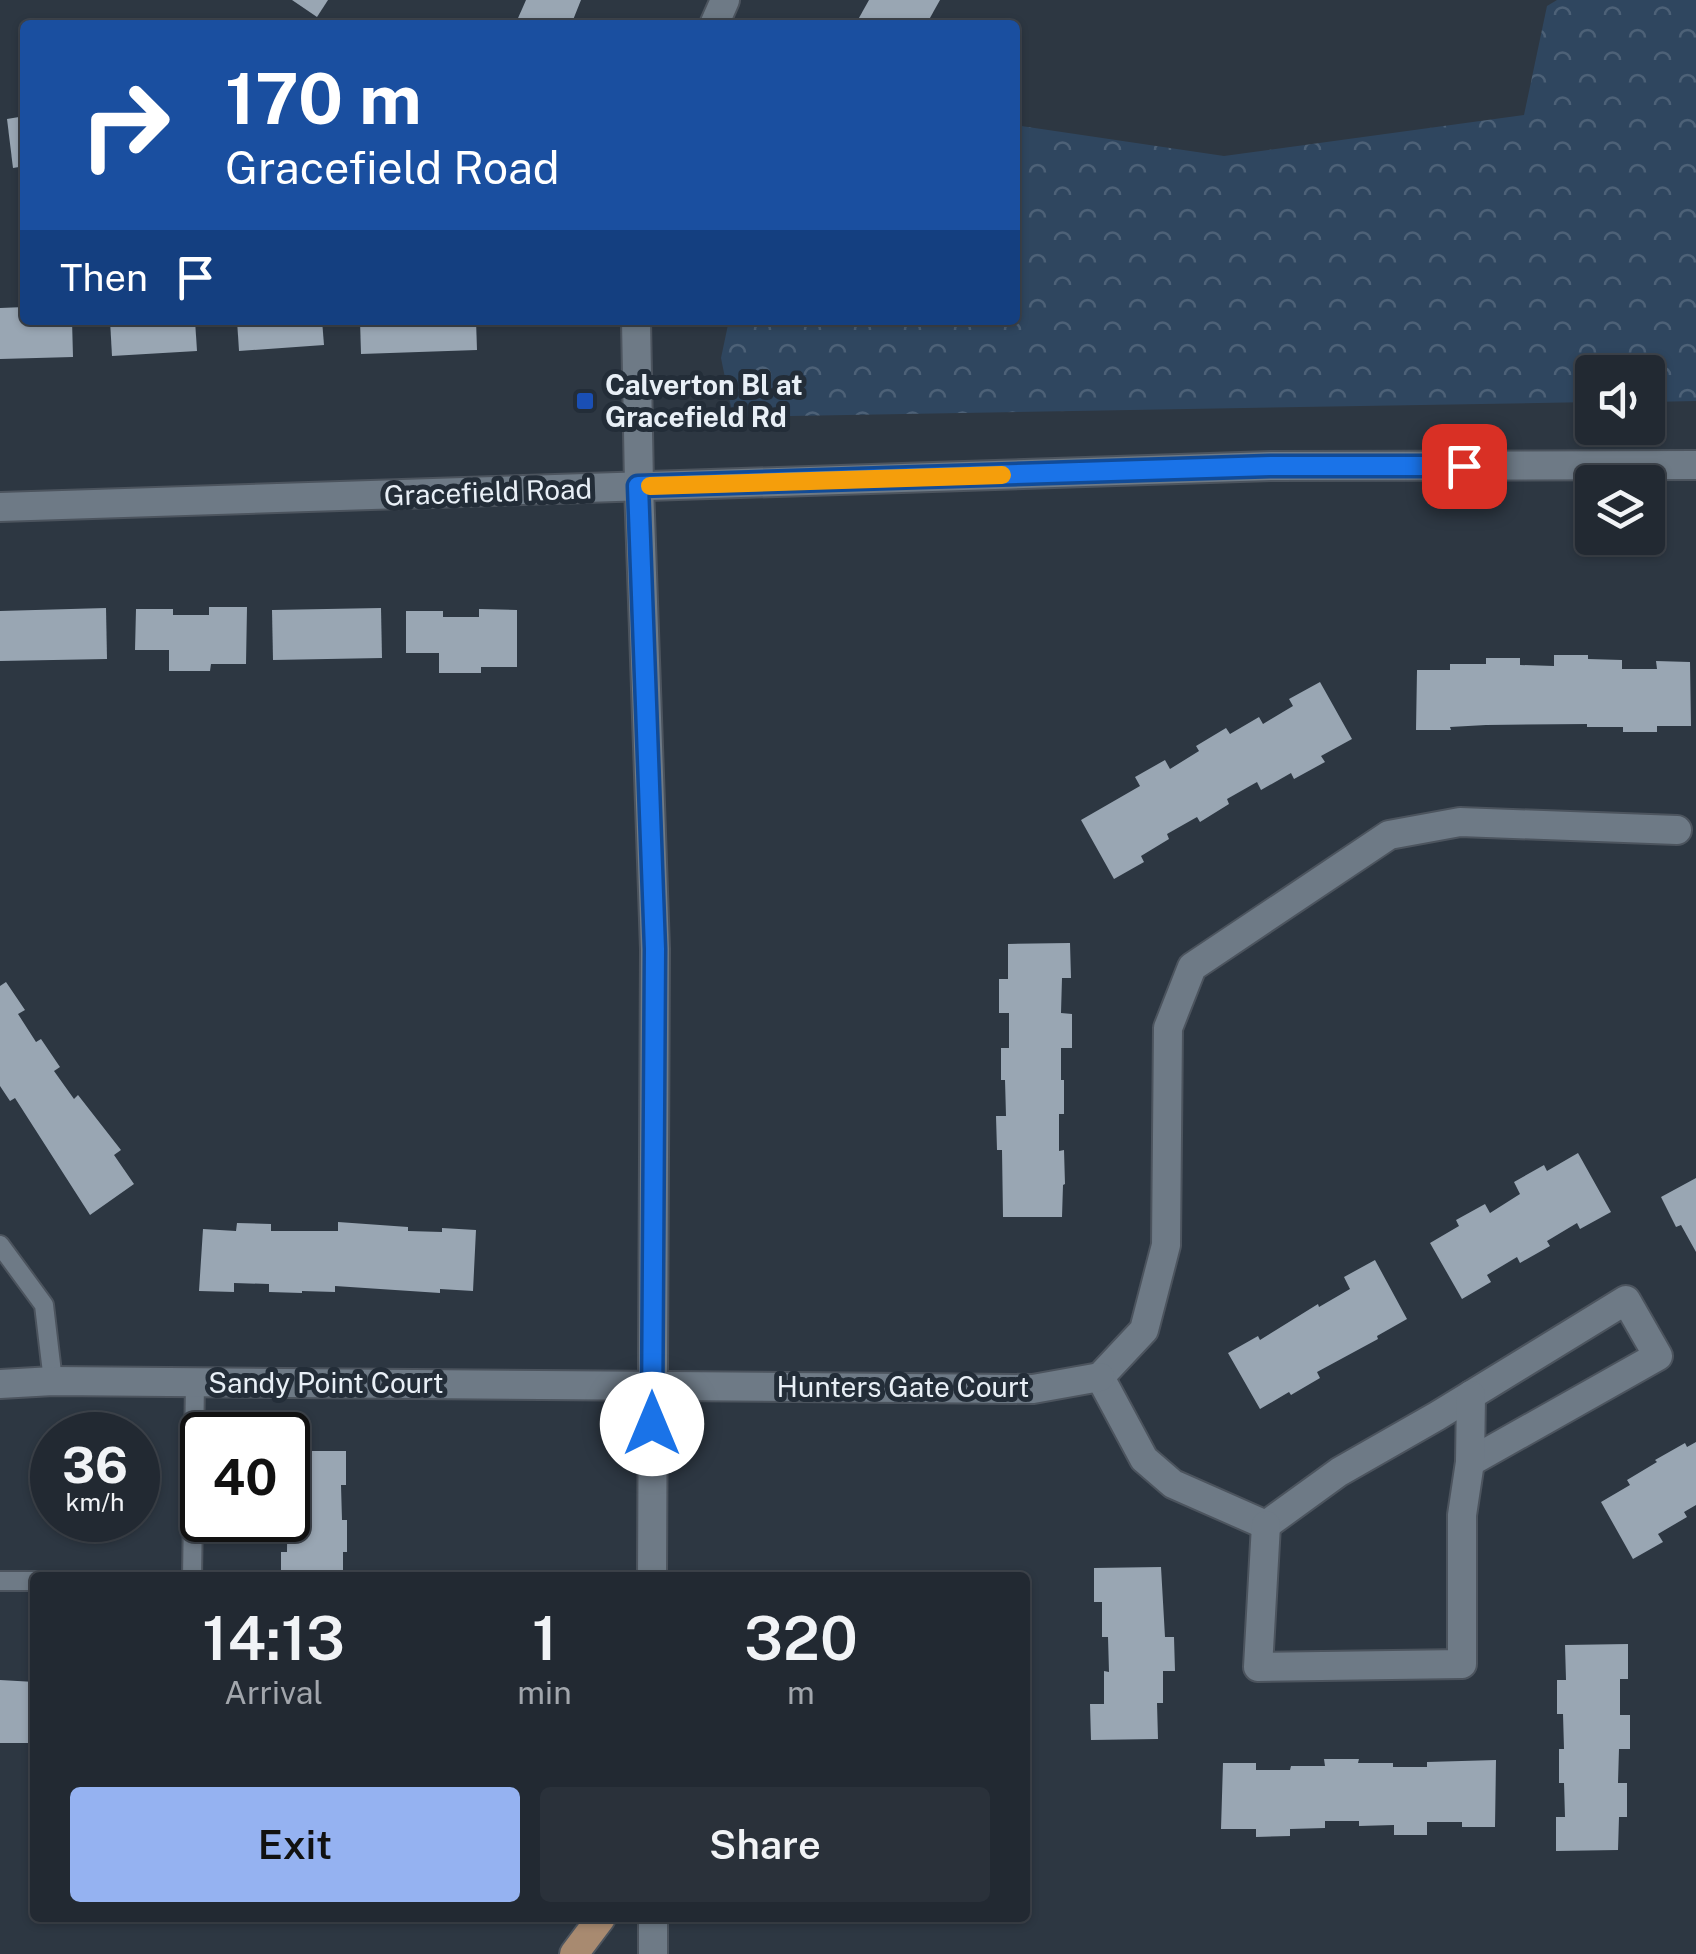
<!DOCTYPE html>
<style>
body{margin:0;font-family:"Public Sans",sans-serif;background:#2a313a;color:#f1f3f6;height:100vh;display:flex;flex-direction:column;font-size:38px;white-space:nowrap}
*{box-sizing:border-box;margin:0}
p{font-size:32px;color:#a2a6ac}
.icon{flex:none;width:55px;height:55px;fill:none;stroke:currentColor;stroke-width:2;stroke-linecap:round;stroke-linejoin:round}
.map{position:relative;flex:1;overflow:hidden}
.drawer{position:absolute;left:30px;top:1572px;width:1000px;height:350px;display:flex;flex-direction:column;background:#222932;border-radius:10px;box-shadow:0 2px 8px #0004,0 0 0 2px #3f454d}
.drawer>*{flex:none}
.top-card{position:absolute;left:20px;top:20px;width:1000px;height:305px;border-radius:10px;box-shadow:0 2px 8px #0004,0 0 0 2px #3f454d;background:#1a4fa0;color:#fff;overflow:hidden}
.fabs{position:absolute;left:1575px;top:355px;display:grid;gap:20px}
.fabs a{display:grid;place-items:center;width:90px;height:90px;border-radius:10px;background:#222932;box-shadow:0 2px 8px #0004,0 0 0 2px #3f454d;font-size:50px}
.speed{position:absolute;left:30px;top:1412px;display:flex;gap:20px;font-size:50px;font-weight:700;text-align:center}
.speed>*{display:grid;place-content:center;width:130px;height:130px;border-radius:50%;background:#222932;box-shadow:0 2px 8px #0004,0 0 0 2px #3f454d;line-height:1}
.speed small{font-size:25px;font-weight:400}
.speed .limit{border:5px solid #111;border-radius:15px;background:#fff;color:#111}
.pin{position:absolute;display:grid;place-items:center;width:85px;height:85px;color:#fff;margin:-42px;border-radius:20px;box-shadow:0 5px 15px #0006}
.me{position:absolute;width:110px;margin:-55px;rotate:0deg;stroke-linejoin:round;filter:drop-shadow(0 0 8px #0008)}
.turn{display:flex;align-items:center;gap:35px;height:210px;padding:0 40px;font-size:45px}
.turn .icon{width:130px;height:130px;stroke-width:2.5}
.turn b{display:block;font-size:70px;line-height:85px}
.then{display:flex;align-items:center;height:95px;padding:0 40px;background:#0003;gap:20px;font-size:38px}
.eta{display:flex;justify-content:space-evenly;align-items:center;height:170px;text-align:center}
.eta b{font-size:60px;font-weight:600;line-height:70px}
.primary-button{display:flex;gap:20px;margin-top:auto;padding:20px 40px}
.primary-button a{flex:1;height:115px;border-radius:10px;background:#95b2f1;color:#111;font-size:40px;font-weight:600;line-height:115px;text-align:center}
.primary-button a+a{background:#2a313a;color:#f1f3f6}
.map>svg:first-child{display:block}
</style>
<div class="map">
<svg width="1696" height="1954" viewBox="0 0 1696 1954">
<defs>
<pattern id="forest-crowns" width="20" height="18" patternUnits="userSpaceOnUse" patternTransform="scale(2.5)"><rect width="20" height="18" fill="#2f465f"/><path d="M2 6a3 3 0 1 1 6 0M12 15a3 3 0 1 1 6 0" fill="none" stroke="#4d6177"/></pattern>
</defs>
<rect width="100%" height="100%" fill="#2d3742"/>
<polygon fill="url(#forest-crowns)" points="1557,0 1696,0 1696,401 1648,402 1648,372 1592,372 1592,402 733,417 721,358 729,320 1015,320 1015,125 1224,156 1524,115 1547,6"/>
<g fill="#99a6b3">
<polygon points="292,0 328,0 317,17"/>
<polygon points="526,0 581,0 571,25 515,25"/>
<polygon points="869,0 940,0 926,25 855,25"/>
<polygon points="25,116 25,166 13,168 7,119"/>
<polygon points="25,307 25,320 72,320 73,357 0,359 0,308"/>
<polygon points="110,320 195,320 197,351 112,356"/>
<polygon points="237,320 322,320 324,345 239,351"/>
<polygon points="360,320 476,320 477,350 361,354"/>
<polygon points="209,607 247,607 246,664 211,664 210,671 169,671 169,650 135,650 136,609 173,609 173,615 209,615"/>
<polygon points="106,608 107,659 0,661 0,611"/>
<polygon points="381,608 382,658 273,660 272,610"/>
<polygon points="479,609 517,610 517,667 481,667 481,673 439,673 439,653 406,653 406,611 443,611 443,617 479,617"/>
<polygon points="1554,655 1588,655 1588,659 1622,660 1622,669 1657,669 1656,661 1690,662 1691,726 1657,726 1657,732 1623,732 1623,727 1587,727 1587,724 1486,725 1450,727 1451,730 1416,730 1417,670 1450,670 1450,664 1486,664 1486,658 1520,658 1520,665 1554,666"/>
<polygon points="1320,682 1352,739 1321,756 1325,762 1294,779 1291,773 1261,790 1257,782 1227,799 1229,804 1200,822 1197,817 1167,834 1169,839 1141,856 1144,862 1114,879 1081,820 1140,786 1135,777 1165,760 1170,769 1199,751 1196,746 1226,728 1230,734 1259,717 1263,724 1293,706 1289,699"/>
<polygon points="1070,943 1071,978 1062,978 1061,1013 1072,1014 1072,1048 1061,1048 1061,1080 1064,1080 1064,1114 1059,1114 1059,1151 1064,1150 1065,1184 1063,1185 1062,1217 1003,1217 1002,1150 997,1150 996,1116 1006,1116 1005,1080 1001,1080 1001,1048 1009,1048 1009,1013 999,1013 999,979 1008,979 1008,944"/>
<polygon points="6,982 25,1010 18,1014 36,1042 41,1039 60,1067 54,1071 74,1099 78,1095 121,1150 114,1155 134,1184 90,1215 15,1098 10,1101 0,1086 0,986"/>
<polygon points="1578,1153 1611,1212 1580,1229 1577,1223 1547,1241 1550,1246 1520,1263 1517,1257 1487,1275 1491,1282 1462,1299 1430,1243 1459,1226 1456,1220 1485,1204 1490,1213 1520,1194 1514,1182 1544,1165 1547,1171"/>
<polygon points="1696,1178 1696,1252 1681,1225 1676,1227 1661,1197"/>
<polygon points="338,1222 408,1227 408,1231 442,1232 442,1228 476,1230 473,1291 440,1289 440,1293 335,1286 335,1292 302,1291 302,1293 269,1292 269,1284 234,1283 234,1292 199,1291 203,1229 236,1231 237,1223 271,1224 271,1231 338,1231"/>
<polygon points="1375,1260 1407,1319 1377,1336 1378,1339 1317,1372 1320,1378 1291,1395 1289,1392 1260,1409 1228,1353 1258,1336 1260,1340 1318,1304 1319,1307 1350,1289 1344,1277"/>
<polygon points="1696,1442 1696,1505 1684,1512 1687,1517 1658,1534 1663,1542 1633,1559 1601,1502 1630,1485 1627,1480 1657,1462 1655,1460 1685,1443 1687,1447"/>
<polygon points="288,1451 346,1451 346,1485 341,1485 342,1520 347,1520 347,1552 343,1552 343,1578 281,1578 281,1552 287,1552"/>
<polygon points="1161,1567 1165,1637 1174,1637 1175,1671 1163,1671 1163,1703 1157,1703 1158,1739 1091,1740 1090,1704 1104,1704 1104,1671 1109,1672 1108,1637 1102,1637 1102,1602 1094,1602 1094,1568"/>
<polygon points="1628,1644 1628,1679 1620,1679 1620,1715 1630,1715 1630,1749 1619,1749 1618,1783 1627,1783 1627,1817 1619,1817 1618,1850 1556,1851 1556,1817 1565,1817 1564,1783 1559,1783 1559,1749 1564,1749 1563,1714 1557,1714 1557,1680 1566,1680 1565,1645"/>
<polygon points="0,1680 35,1682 35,1743 0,1743"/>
<polygon points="1324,1759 1359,1759 1358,1763 1393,1763 1393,1767 1427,1767 1427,1762 1496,1760 1495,1827 1462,1827 1462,1822 1427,1822 1427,1835 1394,1835 1394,1825 1359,1826 1359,1821 1325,1821 1325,1828 1290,1829 1290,1836 1256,1837 1256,1829 1221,1829 1223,1763 1256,1763 1256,1770 1290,1770 1291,1766 1325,1766"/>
</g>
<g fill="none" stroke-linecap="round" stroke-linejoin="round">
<g stroke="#4c545e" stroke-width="22">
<g id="service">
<polyline points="0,1245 44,1305 53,1381"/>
<polyline points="192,1578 195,1382"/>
<polyline points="0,1581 35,1581"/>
</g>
</g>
<g stroke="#4c545e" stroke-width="32">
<g id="minor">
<polyline points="0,507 1271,466 1696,465"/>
<polyline points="1100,1377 1144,1330 1166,1245 1168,1028 1192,967 1389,835 1460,822 1677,830"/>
<polyline points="1100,1377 1144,1459 1173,1484 1266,1525 1339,1472 1437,1416 1626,1300 1658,1356 1470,1462"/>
<polyline points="0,1384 53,1381 1033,1389 1100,1377"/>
<polyline points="1266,1525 1258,1667 1462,1664 1462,1515 1470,1462 1471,1395"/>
</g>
</g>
<g stroke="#4c545e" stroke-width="32">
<g id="tertiary">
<polyline points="714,25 725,0"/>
<polyline points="636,320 639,486 655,949 652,1578"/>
<polyline points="653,1918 653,1954"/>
</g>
</g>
<g stroke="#4c545e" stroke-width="32">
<polyline id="primary" points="574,1954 601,1918"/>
</g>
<use href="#service" stroke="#6e7a86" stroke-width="18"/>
<use href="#minor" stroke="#6e7a86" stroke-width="28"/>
<use href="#tertiary" stroke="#6e7a86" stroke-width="28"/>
<use href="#primary" stroke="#a88a70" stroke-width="28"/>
</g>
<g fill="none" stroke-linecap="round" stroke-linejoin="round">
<g stroke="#114b97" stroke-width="25">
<polyline id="route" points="652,1424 655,949 638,486 1270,466 1464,466"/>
</g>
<use href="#route" stroke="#1a73e8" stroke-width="18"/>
<polyline stroke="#f59e0b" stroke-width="18" points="650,486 1002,475"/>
</g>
<rect fill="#1a4fb4" stroke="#232d38" stroke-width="4" x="575" y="391" width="20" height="20" rx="5"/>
<g text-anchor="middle" stroke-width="10" stroke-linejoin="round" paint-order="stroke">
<g font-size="28" font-weight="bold" fill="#e8eff6" stroke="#232d38" text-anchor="start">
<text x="605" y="395">Calverton Bl at<tspan x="605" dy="32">Gracefield Rd</tspan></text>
</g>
<g font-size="28" fill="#e8eff6" stroke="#232d38">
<text transform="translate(488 492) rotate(-2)" y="10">Gracefield Road</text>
<text x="326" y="1393">Sandy Point Court</text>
<text x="903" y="1397">Hunters Gate Court</text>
</g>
</g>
</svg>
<div class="fabs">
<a><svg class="icon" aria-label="sound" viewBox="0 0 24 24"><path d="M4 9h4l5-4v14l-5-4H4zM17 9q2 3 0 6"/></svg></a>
<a><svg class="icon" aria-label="layers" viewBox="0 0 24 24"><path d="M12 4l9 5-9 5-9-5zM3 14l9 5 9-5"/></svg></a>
</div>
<div class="speed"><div>36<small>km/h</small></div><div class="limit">40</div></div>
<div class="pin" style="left:1464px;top:466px;background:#d93025"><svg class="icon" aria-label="arrive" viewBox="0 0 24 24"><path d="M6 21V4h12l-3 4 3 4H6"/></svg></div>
<svg class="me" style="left:652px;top:1424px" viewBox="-20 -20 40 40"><circle r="19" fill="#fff"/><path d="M0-13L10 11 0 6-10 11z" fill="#1a73e8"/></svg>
<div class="top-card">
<div class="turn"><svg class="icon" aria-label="right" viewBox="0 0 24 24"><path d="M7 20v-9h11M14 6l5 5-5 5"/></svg><div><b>170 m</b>Gracefield Road</div></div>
<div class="then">Then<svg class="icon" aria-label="arrive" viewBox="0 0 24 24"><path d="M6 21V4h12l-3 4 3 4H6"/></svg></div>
</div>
<section class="drawer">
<div class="eta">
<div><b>14:13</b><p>Arrival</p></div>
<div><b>1</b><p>min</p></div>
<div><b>320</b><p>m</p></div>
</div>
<div class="primary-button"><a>Exit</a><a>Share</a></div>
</section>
</div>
